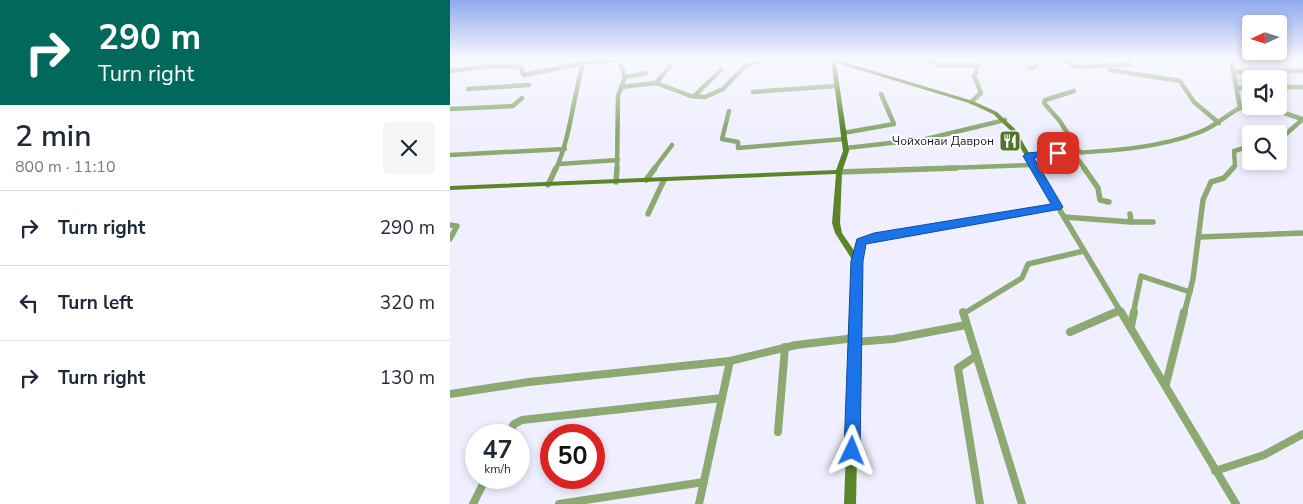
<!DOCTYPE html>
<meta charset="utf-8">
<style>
body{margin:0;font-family:"Nunito Sans",sans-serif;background:#f6f6f7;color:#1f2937;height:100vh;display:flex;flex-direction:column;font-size:19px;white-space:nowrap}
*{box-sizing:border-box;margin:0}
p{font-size:16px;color:#747a83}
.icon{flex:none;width:28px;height:28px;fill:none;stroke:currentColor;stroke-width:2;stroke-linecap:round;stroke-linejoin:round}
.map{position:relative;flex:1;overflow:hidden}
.drawer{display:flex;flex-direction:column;background:#fff;width:450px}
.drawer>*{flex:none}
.hud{background:#00695c;color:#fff;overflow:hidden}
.needle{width:32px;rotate:266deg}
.controls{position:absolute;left:792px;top:15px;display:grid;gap:10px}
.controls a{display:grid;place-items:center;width:45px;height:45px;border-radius:5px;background:#fff;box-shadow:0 2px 8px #0003;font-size:25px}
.speed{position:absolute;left:15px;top:424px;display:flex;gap:10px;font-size:25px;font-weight:700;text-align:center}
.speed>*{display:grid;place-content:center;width:65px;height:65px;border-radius:50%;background:#fff;box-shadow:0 2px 8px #0003;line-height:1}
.speed small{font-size:12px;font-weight:400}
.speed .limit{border:8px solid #d22;background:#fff;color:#111}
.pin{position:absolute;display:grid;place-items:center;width:42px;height:42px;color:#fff;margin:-21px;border-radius:10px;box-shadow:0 2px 8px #0006}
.me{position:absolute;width:55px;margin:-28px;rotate:2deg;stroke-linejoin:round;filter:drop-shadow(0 0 4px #0008)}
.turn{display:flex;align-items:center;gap:18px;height:105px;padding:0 15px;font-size:22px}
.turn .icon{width:65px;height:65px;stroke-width:2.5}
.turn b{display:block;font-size:35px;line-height:42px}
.round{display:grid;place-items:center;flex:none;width:52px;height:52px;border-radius:5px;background:#f6f6f7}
.summary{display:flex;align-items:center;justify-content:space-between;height:85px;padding:0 15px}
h1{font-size:30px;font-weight:600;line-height:38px}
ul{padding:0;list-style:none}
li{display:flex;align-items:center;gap:15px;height:75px;padding:0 15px;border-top:1px solid #e0e1e3}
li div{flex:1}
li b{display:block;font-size:19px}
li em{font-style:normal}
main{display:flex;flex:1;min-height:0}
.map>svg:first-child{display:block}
</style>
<main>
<section class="drawer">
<div class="hud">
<div class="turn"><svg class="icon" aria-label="right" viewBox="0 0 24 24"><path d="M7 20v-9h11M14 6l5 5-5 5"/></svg><div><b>290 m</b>Turn right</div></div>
</div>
<div class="summary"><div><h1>2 min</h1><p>800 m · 11:10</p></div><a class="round"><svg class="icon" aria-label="close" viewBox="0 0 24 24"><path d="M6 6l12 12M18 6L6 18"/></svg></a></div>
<ul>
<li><svg class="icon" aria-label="right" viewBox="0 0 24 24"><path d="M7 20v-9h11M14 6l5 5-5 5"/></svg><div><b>Turn right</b></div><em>290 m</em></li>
<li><svg class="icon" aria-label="left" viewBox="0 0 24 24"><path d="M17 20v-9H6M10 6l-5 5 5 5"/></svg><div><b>Turn left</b></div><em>320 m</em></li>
<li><svg class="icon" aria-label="right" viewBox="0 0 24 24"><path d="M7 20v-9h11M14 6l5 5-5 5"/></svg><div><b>Turn right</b></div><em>130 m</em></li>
</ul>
</section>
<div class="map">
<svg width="853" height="504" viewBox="0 0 853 504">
<rect width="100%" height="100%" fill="#f0efff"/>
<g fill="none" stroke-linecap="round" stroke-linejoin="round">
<g stroke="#8ba971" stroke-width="4.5">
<polyline points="475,59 488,65 527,65"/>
<polyline points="614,59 624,66 630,67 681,64 677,59"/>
<polyline points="658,66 661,70 730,81 744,102 769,123"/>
<polyline points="579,68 586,66 585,59"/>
<polyline points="0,71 41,66 70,67 74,75 133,63 169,60 175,77 168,96 167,169"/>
<polyline points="783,72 853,71"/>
<polyline points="175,77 196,73"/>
<polyline points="206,83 220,66"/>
<polyline points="171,87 206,83 241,96 255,97 273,89 294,67 315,59"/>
<polyline points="829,87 853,87"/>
<polyline points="788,88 801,88"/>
<polyline points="18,89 79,85"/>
<polyline points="624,91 595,100 594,103 609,120 629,151"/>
<polyline points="303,92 386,86"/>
<polyline points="244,96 271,70"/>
<polyline points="521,102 531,93 524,76 530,59"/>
<polyline points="790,108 820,108 852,119"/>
<polyline points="0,109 63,106 72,98"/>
<polyline points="279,111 272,139 288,142 288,148 394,139"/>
<polyline points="393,133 444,124 431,94"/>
<polyline points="829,140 853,119"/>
<polyline points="396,148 476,139 555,120"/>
<polyline points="622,151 635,169"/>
<polyline points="0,155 115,149"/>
<path d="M578,156C634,151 697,153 750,132C766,126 776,115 790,108L781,59"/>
<polyline points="109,164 168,160"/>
<path d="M106,169C121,135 123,98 133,63"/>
<polyline points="204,169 222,145"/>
<polyline points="472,169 582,165"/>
<polyline points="782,169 785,166 784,151 801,146"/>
</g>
<g stroke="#8ba971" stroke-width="5.5">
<polyline points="634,168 648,188 650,200 659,202"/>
<polyline points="389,172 506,168"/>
<polyline points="196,180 205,168"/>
<polyline points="166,182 167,168"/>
<polyline points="98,185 106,168"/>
<polyline points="608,207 672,314"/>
<polyline points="198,214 214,180"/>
<polyline points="614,217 681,222 680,214"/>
<polyline points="681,222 703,222"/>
<polyline points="0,225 7,226 0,239"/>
<polyline points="750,237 853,233"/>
<polyline points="513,314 572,278 578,264 634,251"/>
<polyline points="663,314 671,310"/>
<polyline points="683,314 691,276 740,292"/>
<polyline points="734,314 743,279 753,200 761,182 774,178 783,168"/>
</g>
<g stroke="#8ba971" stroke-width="8">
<polyline points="513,312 572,504"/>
<polyline points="671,312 786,504"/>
<polyline points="681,326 684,312"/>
<polyline points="620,332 666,312"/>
<polyline points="405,342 443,339 516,325"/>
<polyline points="526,356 508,368 530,504"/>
<polyline points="716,384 734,312"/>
<polyline points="0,394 79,382 280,361 346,345 405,338"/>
<polyline points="328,432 335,347"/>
<polyline points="58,435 64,424 72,420 272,398"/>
<polyline points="765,471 814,455 853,434"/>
<polyline points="23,504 36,478"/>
<polyline points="109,504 254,482"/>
<polyline points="249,504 280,361"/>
</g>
<path fill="#5b852a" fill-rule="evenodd" d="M381,59H388L397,63L523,101L547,112L565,129L611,207L608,209L424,239L414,244L411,261L406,504H394L403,261L385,233L382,223L386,174L0,190V186L386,170L393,151ZM386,62L393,65L519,103L543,114L560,130L604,205L423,234L408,240L405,252L392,233L390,223L392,172L399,151Z"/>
</g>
<linearGradient id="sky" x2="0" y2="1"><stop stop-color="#8ea9ec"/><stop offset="0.45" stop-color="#f8f8ff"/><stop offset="1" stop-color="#f8f8ff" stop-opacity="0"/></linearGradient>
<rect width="853" height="130" fill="url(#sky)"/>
<polygon fill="#1a73e8" stroke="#114b97" points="608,150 611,151 611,155 584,158 613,207 611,209 416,244 413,261 410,451 407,456 402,459 396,456 394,451 401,261 407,239 424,233 601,204 573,156 578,153"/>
<defs>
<g id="restaurant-square" transform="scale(1.125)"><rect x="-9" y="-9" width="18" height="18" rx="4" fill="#51742c" stroke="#fefefe"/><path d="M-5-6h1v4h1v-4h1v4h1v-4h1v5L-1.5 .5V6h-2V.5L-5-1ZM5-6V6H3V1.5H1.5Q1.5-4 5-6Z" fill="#fff"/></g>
</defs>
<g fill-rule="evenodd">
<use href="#restaurant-square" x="560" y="141"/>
</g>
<g text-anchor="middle" stroke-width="4" stroke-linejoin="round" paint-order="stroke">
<g font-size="12" fill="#1a1922" stroke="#fefefe" text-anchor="end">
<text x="544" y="145">Чойхонаи Даврон</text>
</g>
</g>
</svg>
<div class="controls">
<a><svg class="needle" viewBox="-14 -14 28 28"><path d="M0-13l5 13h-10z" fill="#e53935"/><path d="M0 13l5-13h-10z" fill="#747a83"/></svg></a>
<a><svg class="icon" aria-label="sound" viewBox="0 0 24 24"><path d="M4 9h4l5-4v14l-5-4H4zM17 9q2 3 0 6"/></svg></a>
<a><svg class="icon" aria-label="search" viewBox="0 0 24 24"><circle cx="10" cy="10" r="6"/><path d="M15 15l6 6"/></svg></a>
</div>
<div class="speed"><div>47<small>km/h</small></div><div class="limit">50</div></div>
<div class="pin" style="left:608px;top:153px;background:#d93025"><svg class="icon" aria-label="arrive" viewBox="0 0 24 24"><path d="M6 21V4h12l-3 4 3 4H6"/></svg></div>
<svg class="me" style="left:402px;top:451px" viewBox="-20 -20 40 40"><path d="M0-17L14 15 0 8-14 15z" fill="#1a73e8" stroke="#fff" stroke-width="4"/></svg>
</div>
</main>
